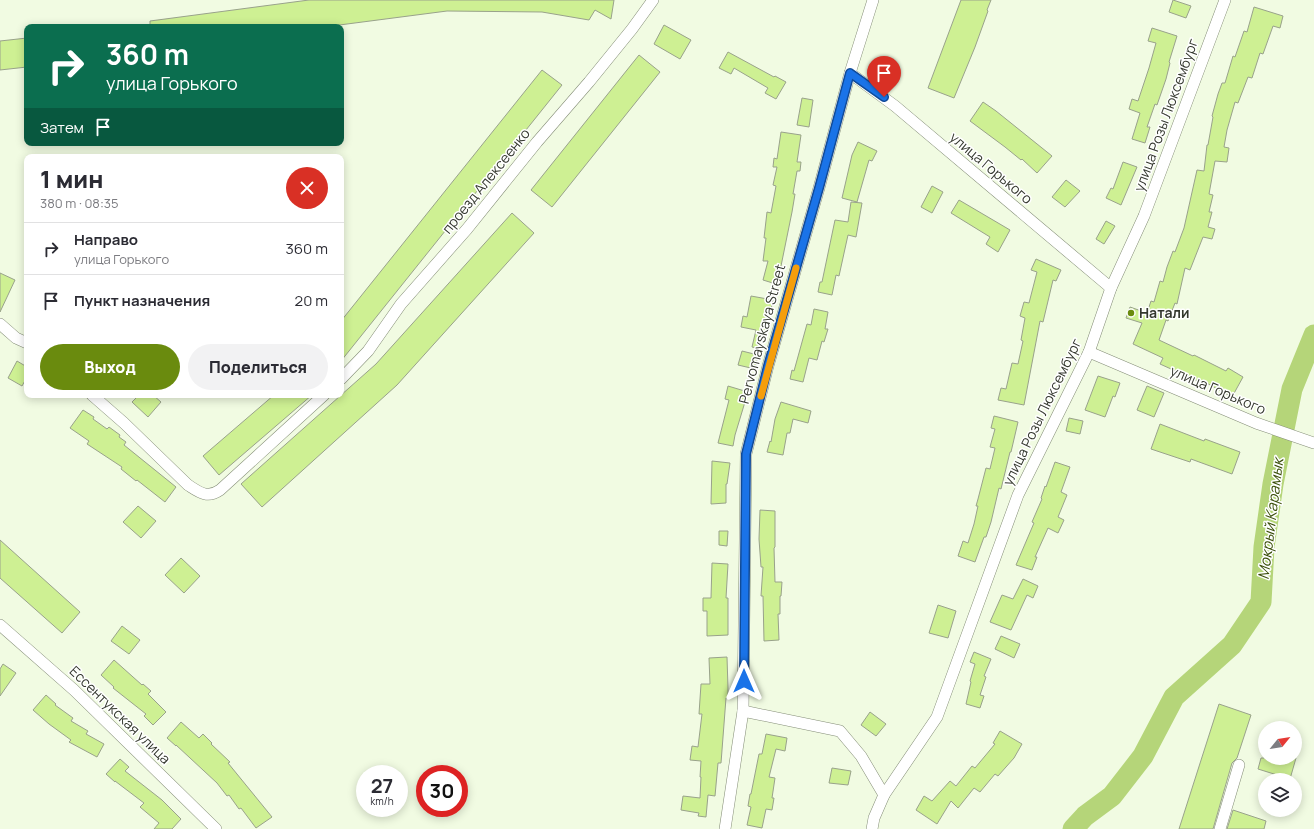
<!DOCTYPE html>
<html lang="ru">
<meta charset="utf-8">
<style>
body{margin:0;font-family:Manrope,sans-serif;background:#f2f2f3;color:#2b2b33;height:100vh;display:flex;flex-direction:column;font-size:15px;white-space:nowrap}
*{box-sizing:border-box;margin:0}
p{font-size:13px;color:#7c7c81}
.icon{flex:none;width:22px;height:22px;fill:none;stroke:currentColor;stroke-width:2;stroke-linecap:round;stroke-linejoin:round}
.map{position:relative;flex:1;overflow:hidden}
.side{position:absolute;left:24px;top:154px;width:320px;height:244px;display:flex;flex-direction:column;background:#fff;border-radius:8px;box-shadow:0 2px 10px #0003}
.side>*{flex:none}
.guide{position:absolute;left:24px;top:24px;width:320px;height:122px;border-radius:8px;box-shadow:0 2px 10px #0003;background:#0b6e4f;color:#fff;overflow:hidden}
.needle{width:26px;rotate:60deg}
.controls{position:absolute;left:1258px;top:721px;display:grid;gap:8px}
.controls a{display:grid;place-items:center;width:44px;height:44px;border-radius:50%;background:#fff;box-shadow:0 2px 10px #0003;font-size:20px}
.speed{position:absolute;left:356px;top:765px;display:flex;gap:8px;font-size:20px;font-weight:700;text-align:center}
.speed>*{display:grid;place-content:center;width:52px;height:52px;border-radius:50%;background:#fff;box-shadow:0 2px 10px #0003;line-height:1}
.speed small{font-size:10px;font-weight:400}
.speed .limit{border:6px solid #d22;background:#fff;color:#111}
.pin{position:absolute;display:grid;place-items:center;width:34px;height:34px;color:#fff;margin:-41px -17px;border-radius:50% 50% 50% 0;rotate:-45deg;box-shadow:0 0 4px #0007}
.pin .icon{rotate:45deg}
.me{position:absolute;width:44px;margin:-22px;rotate:0deg;stroke-linejoin:round;filter:drop-shadow(0 0 3px #0008)}
.turn{display:flex;align-items:center;gap:14px;height:84px;padding:0 16px;font-size:18px}
.turn .icon{width:52px;height:52px;stroke-width:2.5}
.turn b{display:block;font-size:28px;line-height:34px}
.then{display:flex;align-items:center;height:38px;padding:0 16px;background:#0003;gap:8px;font-size:15px}
.round{display:grid;place-items:center;flex:none;width:42px;height:42px;border-radius:21px;background:#f2f2f3}
.head{display:flex;align-items:center;justify-content:space-between;height:68px;padding:0 16px}
h1{font-size:24px;font-weight:800;line-height:30px}
.primary-button{display:flex;gap:8px;margin-top:auto;padding:8px 16px}
.primary-button a{flex:1;height:46px;border-radius:24px;background:#6a8b0e;color:#fff;font-size:16px;font-weight:800;line-height:46px;text-align:center}
.primary-button a+a{background:#f2f2f3;color:#2b2b33}
ul{padding:0;list-style:none}
li{display:flex;align-items:center;gap:12px;height:52px;padding:0 16px;border-top:1px solid #e1e1e2}
li div{flex:1}
li b{display:block;font-size:15px}
li em{font-style:normal}
.map>svg:first-child{display:block}
</style>
<div class="map">
<svg width="1314" height="829" viewBox="0 0 1314 829">
<rect width="100%" height="100%" fill="#f1fbe2"/>
<g fill="none" stroke-linecap="round" stroke-linejoin="round">
<polyline stroke="#b5d579" stroke-width="21" points="1073,829 1085,816 1112,796 1143,756 1174,697 1232,645 1261,602 1264,547 1273,484 1292,389 1314,335"/>
</g>
<g fill="#cef093" stroke="#99a28b">
<polygon points="309,0 614,0 611,19 595,10 589,20 542,12 447,11 324,27 150,27 150,21"/>
<polygon points="961,0 991,0 987,10 988,11 975,47 954,98 928,88"/>
<polygon points="1173,0 1191,6 1186,18 1169,12"/>
<polygon points="1254,7 1283,16 1280,28 1273,26 1263,54 1260,53 1252,78 1248,77 1238,103 1235,102 1227,130 1224,147 1229,148 1227,162 1215,161 1209,194 1213,195 1209,212 1212,212 1208,227 1215,229 1212,239 1203,237 1190,270 1185,268 1177,304 1175,303 1168,321 1166,320 1159,340 1193,356 1194,355 1226,371 1228,368 1243,377 1232,397 1203,381 1202,383 1160,364 1163,358 1133,344 1142,323 1126,318 1130,307 1147,313 1151,301 1154,302 1160,281 1163,282 1167,267 1173,251 1175,252 1184,228 1197,170 1204,171 1207,145 1208,145 1213,117 1212,116 1218,94 1222,83 1225,83 1233,56 1235,57 1244,31 1247,32"/>
<polygon points="664,25 691,40 680,59 654,44"/>
<polygon points="1152,28 1177,36 1169,62 1170,63 1166,79 1157,105 1155,104 1147,127 1150,127 1145,143 1132,139 1140,113 1129,109 1132,99 1138,101 1149,68 1156,43 1148,41"/>
<polygon points="27,38 27,67 0,70 0,41"/>
<polygon points="728,52 774,77 775,76 786,82 776,99 765,93 768,88 734,68 731,74 719,68"/>
<polygon points="639,55 660,72 552,207 531,190"/>
<polygon points="542,70 562,85 341,361 341,321"/>
<polygon points="802,98 813,100 809,127 797,125"/>
<polygon points="983,102 996,111 1052,156 1037,173 1022,159 1021,160 1005,147 970,121"/>
<polygon points="781,132 801,135 797,162 801,162 800,171 797,171 793,194 795,194 792,212 781,266 776,284 763,280 768,261 763,261 766,238 764,238 767,212 771,213 776,186 773,185 777,167 773,167 774,158 777,159"/>
<polygon points="858,142 877,151 872,161 869,160 857,202 842,198 852,155"/>
<polygon points="1123,162 1137,167 1121,205 1106,198 1111,188 1113,189"/>
<polygon points="1066,180 1080,191 1065,207 1052,197"/>
<polygon points="932,186 943,192 932,213 921,207"/>
<polygon points="959,200 1010,230 998,252 986,244 990,237 951,213"/>
<polygon points="851,202 862,203 856,237 848,235 839,276 836,275 832,295 818,292 820,282 822,282 835,220 848,222"/>
<polygon points="512,213 534,233 397,385 262,507 241,484 376,364"/>
<polygon points="1106,221 1115,226 1104,244 1096,239"/>
<polygon points="1036,259 1061,270 1056,281 1053,280 1043,322 1040,321 1024,405 998,400 1001,388 1006,389 1012,363 1018,364 1023,341 1021,340 1025,318 1020,316 1024,302 1029,303 1037,272 1031,270"/>
<polygon points="0,273 15,280 0,312"/>
<polygon points="751,296 773,300 766,332 765,332 761,349 752,347 756,330 741,327 743,316 747,317"/>
<polygon points="814,309 828,312 825,329 828,329 824,342 822,341 817,360 809,358 803,382 790,379 792,370 794,371 807,324 811,325"/>
<polygon points="742,351 758,355 755,369 738,365"/>
<polygon points="17,361 27,367 27,377 22,386 8,378"/>
<polygon points="1098,376 1120,383 1115,397 1113,396 1105,417 1085,410"/>
<polygon points="728,386 748,392 735,435 733,446 718,443 729,400 725,399"/>
<polygon points="1147,386 1164,393 1154,417 1137,410"/>
<polygon points="139,395 153,395 161,402 148,417 132,402"/>
<polygon points="274,395 312,395 219,475 203,456"/>
<polygon points="781,402 811,411 808,423 793,419 790,433 787,433 783,455 767,452 770,441 771,442 775,419"/>
<polygon points="83,410 94,417 93,419 107,429 109,427 120,435 119,437 126,442 124,445 176,487 165,502 137,480 136,481 121,469 122,467 87,444 89,441 70,428"/>
<polygon points="994,416 1018,422 1011,452 1010,452 1001,489 999,488 991,522 986,537 984,537 975,562 958,556 963,541 968,543 974,524 978,506 976,506 978,499 986,468 990,469 995,448 990,447 995,429 991,428"/>
<polygon points="1069,418 1083,421 1080,434 1066,431"/>
<polygon points="1160,424 1204,441 1205,439 1240,452 1232,474 1191,459 1190,462 1151,449"/>
<polygon points="712,461 730,463 727,484 726,484 726,503 711,504"/>
<polygon points="1055,462 1070,467 1061,492 1067,495 1058,517 1064,520 1058,533 1048,528 1035,557 1037,557 1032,570 1016,565 1034,523 1032,522 1042,499 1041,498 1045,486 1046,487"/>
<polygon points="138,506 156,521 141,538 123,522"/>
<polygon points="760,510 775,511 775,547 774,548 775,582 782,582 781,596 780,596 780,614 778,614 779,640 764,641 763,596 761,596 763,567 761,567 759,539"/>
<polygon points="719,531 728,531 727,546 719,545"/>
<polygon points="0,540 80,612 62,633 0,578"/>
<polygon points="181,558 200,576 184,593 165,575"/>
<polygon points="712,563 728,564 726,598 728,598 728,635 707,636 707,611 703,611 703,598 711,598"/>
<polygon points="1023,579 1038,586 1033,598 1027,595 1011,630 990,622 1002,595 1013,599"/>
<polygon points="938,605 956,611 948,638 929,633"/>
<polygon points="122,626 140,640 129,654 111,641"/>
<polygon points="1001,636 1020,644 1014,658 995,649"/>
<polygon points="974,652 991,659 984,676 986,677 980,695 984,696 980,708 966,704 971,682 970,681 975,664 970,662"/>
<polygon points="727,657 728,688 728,698 726,698 721,763 718,763 715,796 708,795 706,817 698,816 699,813 681,810 683,796 700,798 701,777 700,777 701,761 690,760 692,746 698,747 702,714 699,714 701,684 710,684 709,658"/>
<polygon points="114,660 142,685 143,684 151,691 148,694 166,712 153,725 144,716 146,714 113,688 114,687 101,675"/>
<polygon points="3,664 16,673 0,696 0,669"/>
<polygon points="46,695 56,704 55,705 73,718 71,721 88,731 86,734 104,744 97,757 69,742 71,740 49,724 33,710"/>
<polygon points="1219,704 1251,715 1237,758 1232,763 1213,829 1179,829"/>
<polygon points="870,712 886,724 876,736 861,725"/>
<polygon points="181,722 199,738 203,734 212,743 211,744 230,762 228,763 272,817 256,828 241,808 239,809 229,795 227,796 217,783 176,745 176,746 167,738"/>
<polygon points="1000,731 1022,744 1014,758 998,776 995,774 980,792 974,788 958,808 951,801 937,824 916,810 924,796 932,801 950,781 956,786 972,766 975,768 995,744 993,743"/>
<polygon points="766,734 787,738 785,751 776,749 769,777 775,778 772,798 774,798 772,810 766,809 762,828 747,825 751,807 748,806 750,794 751,794 759,754 762,754"/>
<polygon points="1261,758 1296,758 1290,779 1258,769"/>
<polygon points="120,759 129,767 125,771 162,800 181,819 172,829 154,829 159,823 140,807 144,803 115,781 115,782 106,774"/>
<polygon points="832,768 851,771 848,785 829,783"/>
<polygon points="1233,810 1266,821 1264,829 1227,829"/>
</g>
<g fill="none" stroke-linecap="round" stroke-linejoin="round">
<g stroke="#848d77" stroke-width="12">
<g id="minor">
<polyline points="850,73 895,106 1111,288"/>
<polyline points="0,324 16,338 27,343"/>
<polyline points="1089,352 1256,423 1314,443"/>
<polyline points="341,379 368,351 401,304 467,229 537,142 589,82 632,29 653,0"/>
<path d="M92,395L124,423L188,485C199,492 207,499 220,490L324,395"/>
<polyline points="0,625 74,690 216,829"/>
<polyline points="743,711 840,731 861,756 884,795"/>
<polyline points="725,829 743,711 746,454 768,366 819,188 850,73 873,0"/>
<polyline points="872,829 874,818 884,795 937,717 1018,495 1089,352 1111,288 1144,216 1225,0"/>
<polyline points="1220,829 1239,765"/>
</g>
</g>
<use href="#minor" stroke="#fff" stroke-width="11"/>
</g>
<g fill="none" stroke-linecap="round" stroke-linejoin="round">
<g stroke="#114b97" stroke-width="10">
<polyline id="route" points="744,681 746,454 768,366 819,188 850,73 884,97"/>
</g>
<use href="#route" stroke="#1a73e8" stroke-width="7"/>
<polyline stroke="#f59e0b" stroke-width="7" points="761,396 796,268"/>
</g>
<circle fill="#6a8b0e" stroke="#fff" stroke-width="1.5" cx="1131" cy="313" r="4"/>
<g text-anchor="middle" stroke-width="3" stroke-linejoin="round" paint-order="stroke">
<g font-size="14" fill="#34382e" stroke="#fff">
<text transform="translate(1166 115) rotate(-70)" y="5">улица Розы Люксембург</text>
<text transform="translate(991 168) rotate(40)" y="5">улица Горького</text>
<text transform="translate(486 181) rotate(-51)" y="5">проезд Алексеенко</text>
<text transform="translate(762 334) rotate(-75)" y="5">Pervomayskaya Street</text>
<text transform="translate(1218 390) rotate(23)" y="5">улица Горького</text>
<text transform="translate(1042 412) rotate(-64)" y="5">улица Розы Люксембург</text>
<text transform="translate(120 715) rotate(44)" y="5">Ессентукская улица</text>
</g>
<g font-size="14" font-weight="bold" fill="#34382e" stroke="#fff" text-anchor="start">
<text x="1139" y="318">Натали</text>
</g>
<g font-size="15" font-style="italic" fill="#3a4e09" stroke="#fff">
<text transform="translate(1271 519) rotate(-83)" y="5">Мокрый Карамык</text>
</g>
</g>
</svg>
<div class="controls">
<a><svg class="needle" viewBox="-14 -14 28 28"><path d="M0-13l5 13h-10z" fill="#e53935"/><path d="M0 13l5-13h-10z" fill="#7c7c81"/></svg></a>
<a><svg class="icon" aria-label="layers" viewBox="0 0 24 24"><path d="M12 4l9 5-9 5-9-5zM3 14l9 5 9-5"/></svg></a>
</div>
<div class="speed"><div>27<small>km/h</small></div><div class="limit">30</div></div>
<div class="pin" style="left:884px;top:97px;background:#d93025"><svg class="icon" aria-label="arrive" viewBox="0 0 24 24"><path d="M6 21V4h12l-3 4 3 4H6"/></svg></div>
<svg class="me" style="left:744px;top:681px" viewBox="-20 -20 40 40"><path d="M0-17L14 15 0 8-14 15z" fill="#1a73e8" stroke="#fff" stroke-width="4"/></svg>
<div class="guide">
<div class="turn"><svg class="icon" aria-label="right" viewBox="0 0 24 24"><path d="M7 20v-9h11M14 6l5 5-5 5"/></svg><div><b>360 m</b>улица Горького</div></div>
<div class="then">Затем<svg class="icon" aria-label="arrive" viewBox="0 0 24 24"><path d="M6 21V4h12l-3 4 3 4H6"/></svg></div>
</div>
<section class="side">
<div class="head"><div><h1>1 мин</h1><p>380 m · 08:35</p></div><a class="round" style="background:#d93025;color:#fff"><svg class="icon" aria-label="close" viewBox="0 0 24 24"><path d="M6 6l12 12M18 6L6 18"/></svg></a></div>
<ul>
<li><svg class="icon" aria-label="right" viewBox="0 0 24 24"><path d="M7 20v-9h11M14 6l5 5-5 5"/></svg><div><b>Направо</b><p>улица Горького</p></div><em>360 m</em></li>
<li><svg class="icon" aria-label="arrive" viewBox="0 0 24 24"><path d="M6 21V4h12l-3 4 3 4H6"/></svg><div><b>Пункт назначения</b></div><em>20 m</em></li>
</ul>
<div class="primary-button"><a>Выход</a><a>Поделиться</a></div>
</section>
</div>
